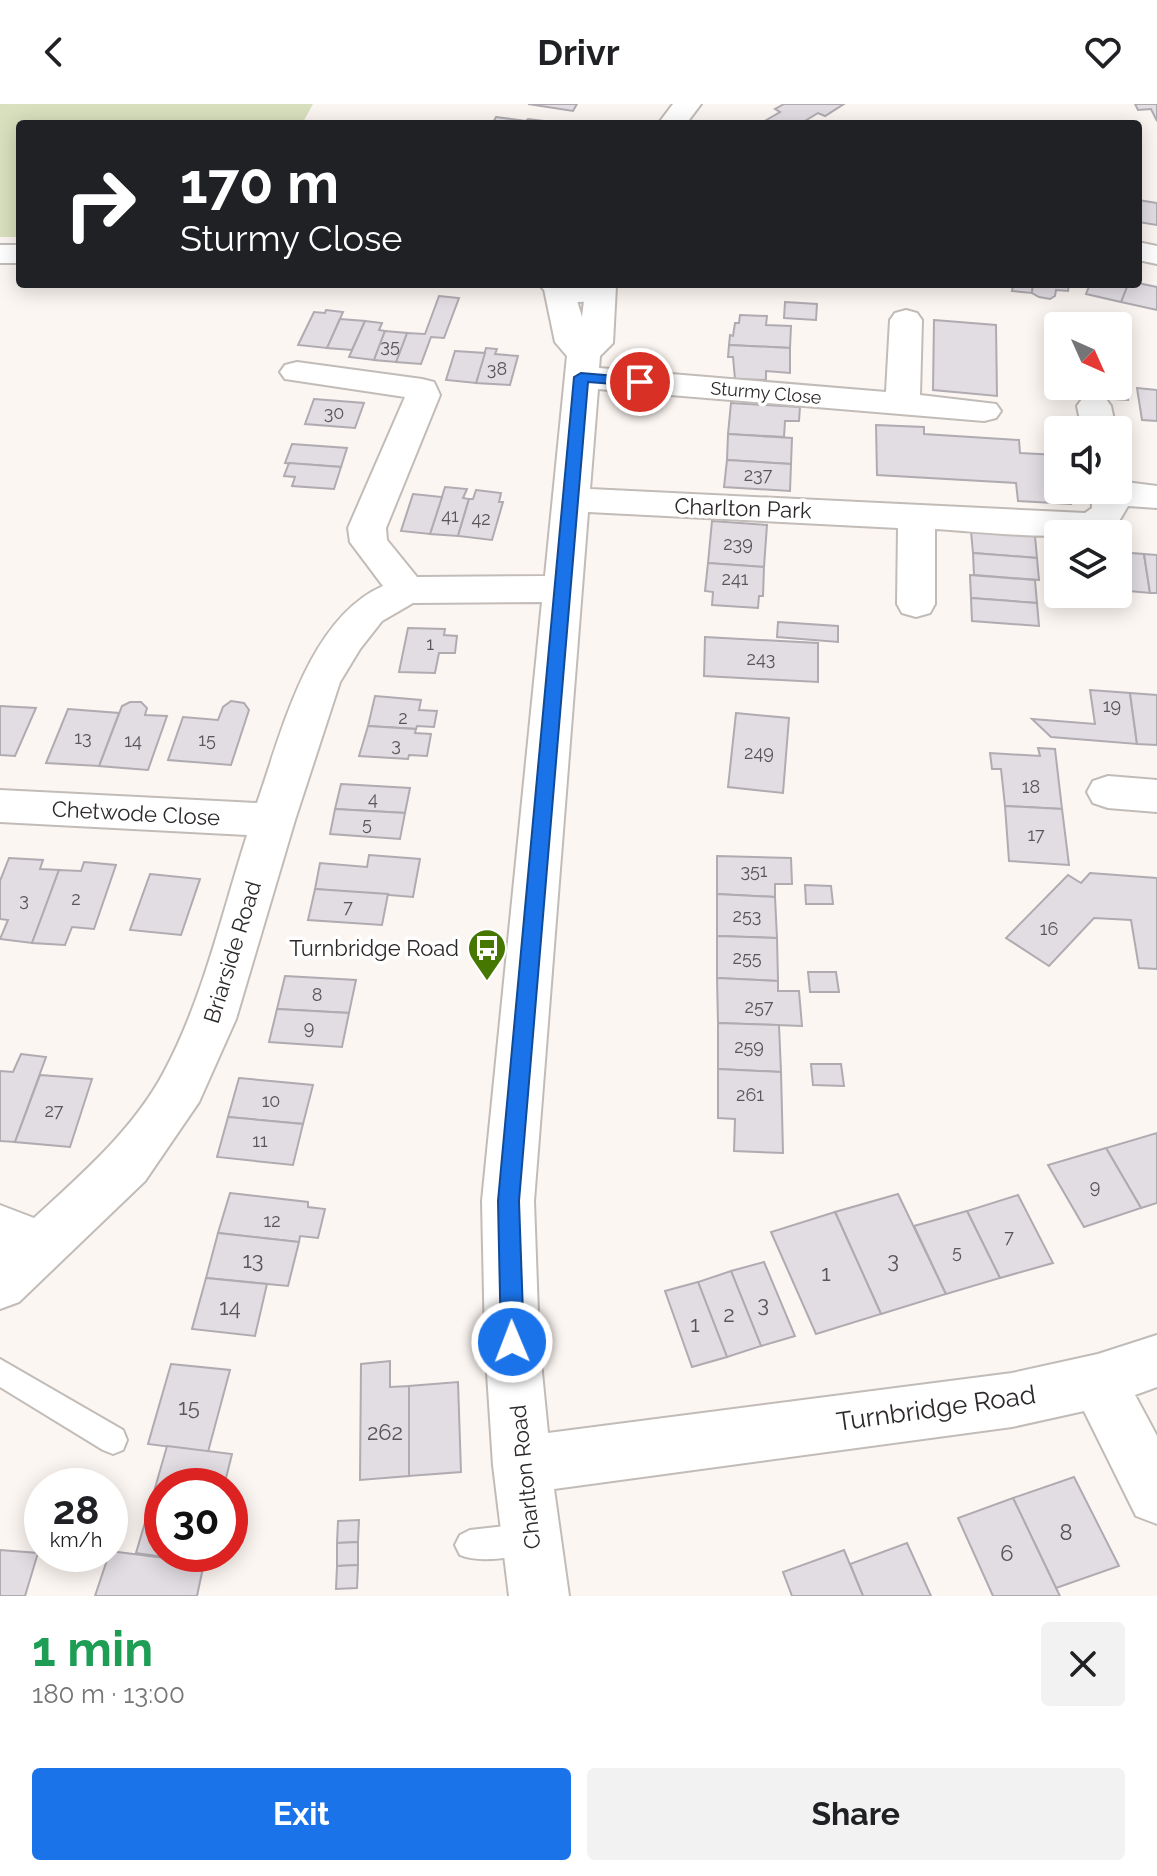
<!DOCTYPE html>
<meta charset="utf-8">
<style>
body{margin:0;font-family:Raleway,sans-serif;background:#f2f2f2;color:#202124;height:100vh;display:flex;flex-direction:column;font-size:30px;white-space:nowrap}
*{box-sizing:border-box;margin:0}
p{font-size:26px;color:#757577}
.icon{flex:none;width:44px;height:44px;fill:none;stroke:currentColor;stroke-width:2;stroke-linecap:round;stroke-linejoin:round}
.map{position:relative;height:1492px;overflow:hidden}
.sheet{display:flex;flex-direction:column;background:#fff;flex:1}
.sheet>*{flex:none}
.top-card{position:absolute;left:16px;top:16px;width:1126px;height:168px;border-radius:8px;box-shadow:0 4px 20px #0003;background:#202124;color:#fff;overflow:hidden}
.needle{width:52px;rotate:135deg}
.controls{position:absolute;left:1044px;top:208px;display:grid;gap:16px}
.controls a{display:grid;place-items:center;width:88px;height:88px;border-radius:8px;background:#fff;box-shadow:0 4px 20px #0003;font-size:40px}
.speed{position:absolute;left:24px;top:1364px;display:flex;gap:16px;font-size:40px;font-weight:700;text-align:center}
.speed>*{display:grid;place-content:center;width:104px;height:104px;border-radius:50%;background:#fff;box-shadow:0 4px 20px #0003;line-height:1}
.speed small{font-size:20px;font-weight:400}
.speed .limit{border:12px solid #d22;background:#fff;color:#111}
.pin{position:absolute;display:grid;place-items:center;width:68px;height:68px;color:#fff;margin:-34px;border:4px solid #fff;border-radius:50%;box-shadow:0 2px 8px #0007}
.me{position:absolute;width:88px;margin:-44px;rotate:359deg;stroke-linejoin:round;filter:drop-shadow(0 0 6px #0008)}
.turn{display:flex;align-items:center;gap:28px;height:168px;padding:0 32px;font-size:36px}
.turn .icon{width:104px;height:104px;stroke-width:2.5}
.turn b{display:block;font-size:56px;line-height:68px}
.round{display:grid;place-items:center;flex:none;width:84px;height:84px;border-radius:8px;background:#f2f2f2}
.head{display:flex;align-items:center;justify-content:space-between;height:136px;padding:0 32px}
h1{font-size:48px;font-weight:700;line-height:60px;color:#1e9e55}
.button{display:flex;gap:16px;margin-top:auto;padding:16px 32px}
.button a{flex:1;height:92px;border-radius:8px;background:#1a73e8;color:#fff;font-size:32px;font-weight:700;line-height:92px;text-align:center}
.button a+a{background:#f2f2f2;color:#202124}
header{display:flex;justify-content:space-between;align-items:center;height:104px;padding:0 32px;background:#fff;font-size:36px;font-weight:700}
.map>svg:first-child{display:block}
</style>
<header><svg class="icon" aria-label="back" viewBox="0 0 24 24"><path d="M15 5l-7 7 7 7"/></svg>Drivr<svg class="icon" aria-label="heart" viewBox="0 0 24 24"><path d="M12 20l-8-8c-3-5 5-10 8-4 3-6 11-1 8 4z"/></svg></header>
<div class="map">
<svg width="1157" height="1492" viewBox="0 0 1157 1492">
<rect width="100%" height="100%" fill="#fcf6f2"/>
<polygon fill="#d8e0be" points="0,0 313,0 302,20 20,20 20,133 0,133"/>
<g fill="#e1dde3" stroke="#afabb1" stroke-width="2">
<polygon points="528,0 577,0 573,7"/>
<polygon points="784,0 844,0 825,12 818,9 800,20 763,18 780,8 775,5"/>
<polygon points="1135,0 1157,0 1157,17 1151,5 1138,6"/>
<polygon points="496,13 526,17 528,15 561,19 492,20"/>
<polygon points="1138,96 1157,99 1157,121 1138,118"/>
<polygon points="1138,179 1157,183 1157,206 1121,198 1128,180"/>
<polygon points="1005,180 1033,180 1032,189 1012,187 1013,181"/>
<polygon points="1033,180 1069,180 1068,187 1056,186 1055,192 1050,195 1039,193 1032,189"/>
<polygon points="1090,180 1128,180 1121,198 1086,190"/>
<polygon points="439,192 459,194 444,234 431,233 421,260 396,258 407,229 425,230"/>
<polygon points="785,198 817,200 816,216 784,214"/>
<polygon points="326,206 343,208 327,244 298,241 314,208 325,209"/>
<polygon points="740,211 767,212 766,221 791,222 790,244 729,241 730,231 733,232 735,219 739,219"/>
<polygon points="340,215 365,217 352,246 327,244"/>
<polygon points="934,216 996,221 997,292 933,286"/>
<polygon points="365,217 382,219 379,226 385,227 374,256 349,253"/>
<polygon points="385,227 407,229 396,258 374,256"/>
<polygon points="729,241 790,244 790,269 766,267 766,276 735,275 733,253 728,253"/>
<polygon points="486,244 497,245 495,250 518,252 510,281 476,279"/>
<polygon points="455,247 485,249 476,279 446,276"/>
<polygon points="1118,265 1124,265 1128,296 1097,294 1095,282 1118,282"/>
<polygon points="1064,282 1095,282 1097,294 1065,292"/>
<polygon points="1137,284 1157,286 1157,317 1142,316"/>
<polygon points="314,295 364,299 355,324 305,320"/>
<polygon points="731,299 800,303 799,317 785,317 784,333 728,330"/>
<polygon points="876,321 924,323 924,330 1019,336 1020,349 1058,351 1058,386 1069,386 1071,400 1018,397 1016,379 877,371"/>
<polygon points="728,330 792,334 791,360 727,356"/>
<polygon points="292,340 347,344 341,363 285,359"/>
<polygon points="727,356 791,360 790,387 724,383"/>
<polygon points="289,359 341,363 334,385 292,382 295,373 284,372"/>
<polygon points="445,383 467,385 463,394 469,395 458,432 430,430"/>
<polygon points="476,386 501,389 499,398 503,398 492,436 458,432 469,395 473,395"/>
<polygon points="413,390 442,393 430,430 401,427"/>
<polygon points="712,417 767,421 764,463 708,459"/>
<polygon points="971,427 1035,432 1037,454 973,449"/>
<polygon points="1118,448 1144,450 1150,489 1118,486"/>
<polygon points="973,449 1037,454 1039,476 974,471"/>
<polygon points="1144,450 1157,451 1157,489 1150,489"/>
<polygon points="708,459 764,463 763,492 759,492 758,504 712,501 713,488 705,487"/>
<polygon points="970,471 1035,476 1037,499 971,494"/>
<polygon points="971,494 1037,499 1039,522 972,517"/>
<polygon points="778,518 838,522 838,538 777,533"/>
<polygon points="408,524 445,525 444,531 457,532 455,549 439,549 435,569 399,568"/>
<polygon points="705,533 818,539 818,578 704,572"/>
<polygon points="1090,586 1130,589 1137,640 1051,633 1032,615 1095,620"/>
<polygon points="1130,589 1157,591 1157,641 1137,640"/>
<polygon points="375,592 421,596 419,606 437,607 434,623 417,622 416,625 368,622"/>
<polygon points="231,597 244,599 249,606 231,661 168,656 183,613 218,616 223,603"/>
<polygon points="130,598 141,598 147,604 145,611 167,612 148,666 99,662 122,602"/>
<polygon points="0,602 36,604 15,652 0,651"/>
<polygon points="68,605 119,609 99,662 46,659"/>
<polygon points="736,609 789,614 783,689 728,683"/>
<polygon points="368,622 416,625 415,629 431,630 427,652 409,651 408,655 359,652"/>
<polygon points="1038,644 1055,645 1062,705 1005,702 1001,665 992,665 990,649 1040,652"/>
<polygon points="341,680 410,684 405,709 335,705"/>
<polygon points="1005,702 1062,705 1069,761 1009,757"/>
<polygon points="335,705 405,709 400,735 330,730"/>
<polygon points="369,751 420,755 413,793 315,785 320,759 367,763"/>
<polygon points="717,752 791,754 792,780 775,780 775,793 717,790"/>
<polygon points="9,754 43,756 40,765 59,766 32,839 0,835 8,816 0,815 0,777"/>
<polygon points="84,758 116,761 94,825 72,823 65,841 32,839 59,766 81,767"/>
<polygon points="1090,769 1157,774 1157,865 1139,864 1131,816 1094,814 1049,862 1006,834 1068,771 1081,779"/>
<polygon points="150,770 200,775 181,831 130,826"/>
<polygon points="805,781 831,782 833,800 806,800"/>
<polygon points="315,785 388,790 382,821 308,816"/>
<polygon points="717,790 775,793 777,834 717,832"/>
<polygon points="717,832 777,834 778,877 717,874"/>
<polygon points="808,868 836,868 839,888 810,888"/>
<polygon points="285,872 356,876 349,909 277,905"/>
<polygon points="717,874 778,877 778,887 799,887 802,922 718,919"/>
<polygon points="277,905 349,909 342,943 269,938"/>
<polygon points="718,919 779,921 781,968 718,965"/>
<polygon points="21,950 46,953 15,1038 0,1037 0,967 13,968"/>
<polygon points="811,960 841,960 844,982 813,981"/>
<polygon points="718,965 781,968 783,1049 734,1047 735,1015 718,1014"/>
<polygon points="40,971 92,975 70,1043 15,1038"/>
<polygon points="239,974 313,981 303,1020 228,1013"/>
<polygon points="228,1013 303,1020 293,1061 217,1053"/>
<polygon points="1157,1029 1157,1099 1141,1104 1106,1044"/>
<polygon points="1106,1044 1141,1104 1084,1123 1048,1061"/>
<polygon points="230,1089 308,1098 308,1103 325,1105 318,1134 300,1132 299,1138 218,1129"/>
<polygon points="898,1090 946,1190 881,1210 835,1108"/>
<polygon points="1018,1091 1053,1159 1000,1174 967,1107"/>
<polygon points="967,1107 1000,1174 946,1190 914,1122"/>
<polygon points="835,1108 881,1210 816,1230 771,1128"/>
<polygon points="218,1129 299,1138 288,1182 206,1174"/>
<polygon points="764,1158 795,1232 761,1242 731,1167"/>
<polygon points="731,1167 761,1242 727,1253 698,1178"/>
<polygon points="206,1174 267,1180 255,1232 192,1225"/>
<polygon points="698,1178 727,1253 692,1263 665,1187"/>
<polygon points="390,1257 390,1283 409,1282 409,1372 360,1376 361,1260"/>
<polygon points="171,1260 230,1266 208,1348 148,1340"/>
<polygon points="458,1278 461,1368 409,1372 409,1282"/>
<polygon points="167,1342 232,1350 224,1382 162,1382 162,1399 151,1398"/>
<polygon points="1074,1373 1119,1462 1056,1484 1013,1394"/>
<polygon points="1013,1394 1056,1484 1060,1492 993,1492 958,1414"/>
<polygon points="151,1398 162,1399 162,1450 206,1450 204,1459 136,1449"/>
<polygon points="359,1416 358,1438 337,1439 338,1417"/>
<polygon points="358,1438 358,1461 337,1462 337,1439"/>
<polygon points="907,1439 931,1492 863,1492 850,1460"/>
<polygon points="0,1446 38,1449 25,1492 0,1492"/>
<polygon points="844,1446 863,1492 792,1492 783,1468"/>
<polygon points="110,1447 204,1459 197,1492 95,1492"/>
<polygon points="358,1461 357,1484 336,1485 337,1462"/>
</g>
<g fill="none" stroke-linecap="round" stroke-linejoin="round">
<g stroke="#c2bcb8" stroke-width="4">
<g id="service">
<polygon points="0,1255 123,1326 127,1336 123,1346 113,1350 103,1346 0,1283"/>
<path d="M532,1419L542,1424L547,1434L542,1444C521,1453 481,1460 460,1451L455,1441L460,1431L470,1426Z"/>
</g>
</g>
<g stroke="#c2bcb8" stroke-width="4">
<g id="minor">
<polygon points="1138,138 1157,142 1157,160 1138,156"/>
<path d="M548,180H572L582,213L586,180L616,182L613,239L600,252L599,264L886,288L890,216L895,209L906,206L917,209L922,216L920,291L996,300L1001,307L996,314L984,317L598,285L590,385L1085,409L1092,404L1091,386H1118V377L1157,382V404L1128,402L1115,424C1070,439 985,428 935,425V500L930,509L916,513L902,509L897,500L898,424L588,408L534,1097L539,1238L548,1329L1012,1269L1098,1250L1157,1231V1283L1135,1291L1157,1332V1420L1136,1412L1084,1307L1012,1323L554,1385L569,1492H509L493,1361L485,1238L482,1097L542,498L413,499L382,517L360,545L340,578L295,716L236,915L199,998L145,1077L19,1198L0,1205V1101L34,1114C82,1070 133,1026 164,968C203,895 222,809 247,731L0,718V686L257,699C282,628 308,515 383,482L350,438L348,424L405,293L285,275L280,268L285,261L297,258L422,275L434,278L440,291L386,424L387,436L417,473L545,472L567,252L555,238L544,185Z"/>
<polygon points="1094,292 1106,295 1111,302 1116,326 1082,326 1077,302 1082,295"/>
<polygon points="1108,672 1157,676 1157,708 1108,704 1093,699 1087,688 1093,677"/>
</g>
</g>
<g stroke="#c2bcb8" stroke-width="4">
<g id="tertiary">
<polygon points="673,0 701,0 686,20 658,20"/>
<rect x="0" y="141" width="20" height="18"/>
<path d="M539,180H617C600,204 555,204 539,180Z"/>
</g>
</g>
<use href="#service" fill="#fff" fill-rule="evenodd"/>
<use href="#minor" fill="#fff" fill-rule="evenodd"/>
<use href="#tertiary" fill="#fff" fill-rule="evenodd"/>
</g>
<polygon fill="#1a73e8" stroke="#114b97" stroke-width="2" points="581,269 640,274 647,278 640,282 588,278 519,1097 524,1238 520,1245 512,1248 504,1245 501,1238 498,1097 574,273"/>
<defs>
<g id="bus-pin" transform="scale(2)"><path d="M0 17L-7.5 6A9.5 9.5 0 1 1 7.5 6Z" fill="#457701" stroke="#fff"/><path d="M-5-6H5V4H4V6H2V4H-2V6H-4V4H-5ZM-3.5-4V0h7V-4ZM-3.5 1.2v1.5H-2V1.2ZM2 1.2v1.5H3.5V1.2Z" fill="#fff"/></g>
</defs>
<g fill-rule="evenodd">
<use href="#bus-pin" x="487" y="844"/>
</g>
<g text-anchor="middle" stroke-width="7" stroke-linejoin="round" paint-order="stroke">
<g font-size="18" fill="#595657">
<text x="390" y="248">35</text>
<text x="497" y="271">38</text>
<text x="334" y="315">30</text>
<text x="758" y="377">237</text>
<text x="450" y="418">41</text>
<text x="481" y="421">42</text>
<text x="738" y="446">239</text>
<text x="735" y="481">241</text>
<text x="430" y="546">1</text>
<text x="761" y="561">243</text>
<text x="1112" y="608">19</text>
<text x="403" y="620">2</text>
<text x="83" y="640">13</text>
<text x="207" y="642">15</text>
<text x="133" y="643">14</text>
<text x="396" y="647">3</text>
<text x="759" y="655">249</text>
<text x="1031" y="689">18</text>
<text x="373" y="701">4</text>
<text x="367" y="726">5</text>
<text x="1036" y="737">17</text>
<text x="754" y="773">351</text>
<text x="76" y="801">2</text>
<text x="24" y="802">3</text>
<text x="348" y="809">7</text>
<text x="747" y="818">253</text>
<text x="1049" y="831">16</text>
<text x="747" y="860">255</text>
<text x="317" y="897">8</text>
<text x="759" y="909">257</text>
<text x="309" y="930">9</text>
<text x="749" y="949">259</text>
<text x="750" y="997">261</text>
<text x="271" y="1003">10</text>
<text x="54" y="1013">27</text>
<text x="260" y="1043">11</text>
<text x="1095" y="1089">9</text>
<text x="272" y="1123">12</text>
<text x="1009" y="1139">7</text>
<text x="957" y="1154">5</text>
</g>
<g font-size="18" fill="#2c2928" stroke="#fff">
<text transform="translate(766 289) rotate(5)" y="6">Sturmy Close</text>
</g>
<g font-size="22" fill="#2c2928" stroke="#fff">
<text transform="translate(743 404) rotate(2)" y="8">Charlton Park</text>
<text transform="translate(136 709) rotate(3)" y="8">Chetwode Close</text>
<text transform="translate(232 848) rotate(-73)" y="8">Briarside Road</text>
<text transform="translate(525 1373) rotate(-96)" y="8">Charlton Road</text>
</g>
<g font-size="22" fill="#2c2928" stroke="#fff" text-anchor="end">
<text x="459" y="852">Turnbridge Road</text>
</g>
<g font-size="22" fill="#595657">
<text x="253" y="1164">13</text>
<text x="893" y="1164">3</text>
<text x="826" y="1177">1</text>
<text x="763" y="1208">3</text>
<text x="230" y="1211">14</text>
<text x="729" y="1218">2</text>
<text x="695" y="1228">1</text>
<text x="189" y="1311">15</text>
<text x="385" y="1336">262</text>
<text x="1066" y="1436">8</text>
<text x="1007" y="1457">6</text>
</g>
<g font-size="26" fill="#2c2928" stroke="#fff">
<text transform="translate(936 1304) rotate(-8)" y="9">Turnbridge Road</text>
</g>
</g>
</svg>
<div class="controls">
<a><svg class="needle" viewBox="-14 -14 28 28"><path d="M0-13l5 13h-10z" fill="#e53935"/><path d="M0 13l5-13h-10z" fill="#757577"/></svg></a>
<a><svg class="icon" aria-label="sound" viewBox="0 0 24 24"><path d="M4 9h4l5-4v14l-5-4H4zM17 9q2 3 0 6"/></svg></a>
<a><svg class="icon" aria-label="layers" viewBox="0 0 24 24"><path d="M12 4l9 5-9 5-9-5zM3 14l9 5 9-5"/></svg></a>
</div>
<div class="speed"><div>28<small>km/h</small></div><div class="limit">30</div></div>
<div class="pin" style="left:640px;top:278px;background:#d93025"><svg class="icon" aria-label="arrive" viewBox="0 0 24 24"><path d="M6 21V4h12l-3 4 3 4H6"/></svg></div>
<svg class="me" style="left:512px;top:1238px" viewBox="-20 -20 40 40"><circle r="17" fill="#1a73e8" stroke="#fff" stroke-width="3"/><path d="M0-11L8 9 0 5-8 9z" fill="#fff"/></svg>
<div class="top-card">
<div class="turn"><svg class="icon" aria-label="right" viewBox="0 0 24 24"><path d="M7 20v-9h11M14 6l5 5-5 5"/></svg><div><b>170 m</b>Sturmy Close</div></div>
</div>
</div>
<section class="sheet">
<div class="head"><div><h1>1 min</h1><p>180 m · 13:00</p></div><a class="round"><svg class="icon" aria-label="close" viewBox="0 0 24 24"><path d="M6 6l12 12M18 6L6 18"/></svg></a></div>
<div class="button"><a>Exit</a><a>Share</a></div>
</section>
